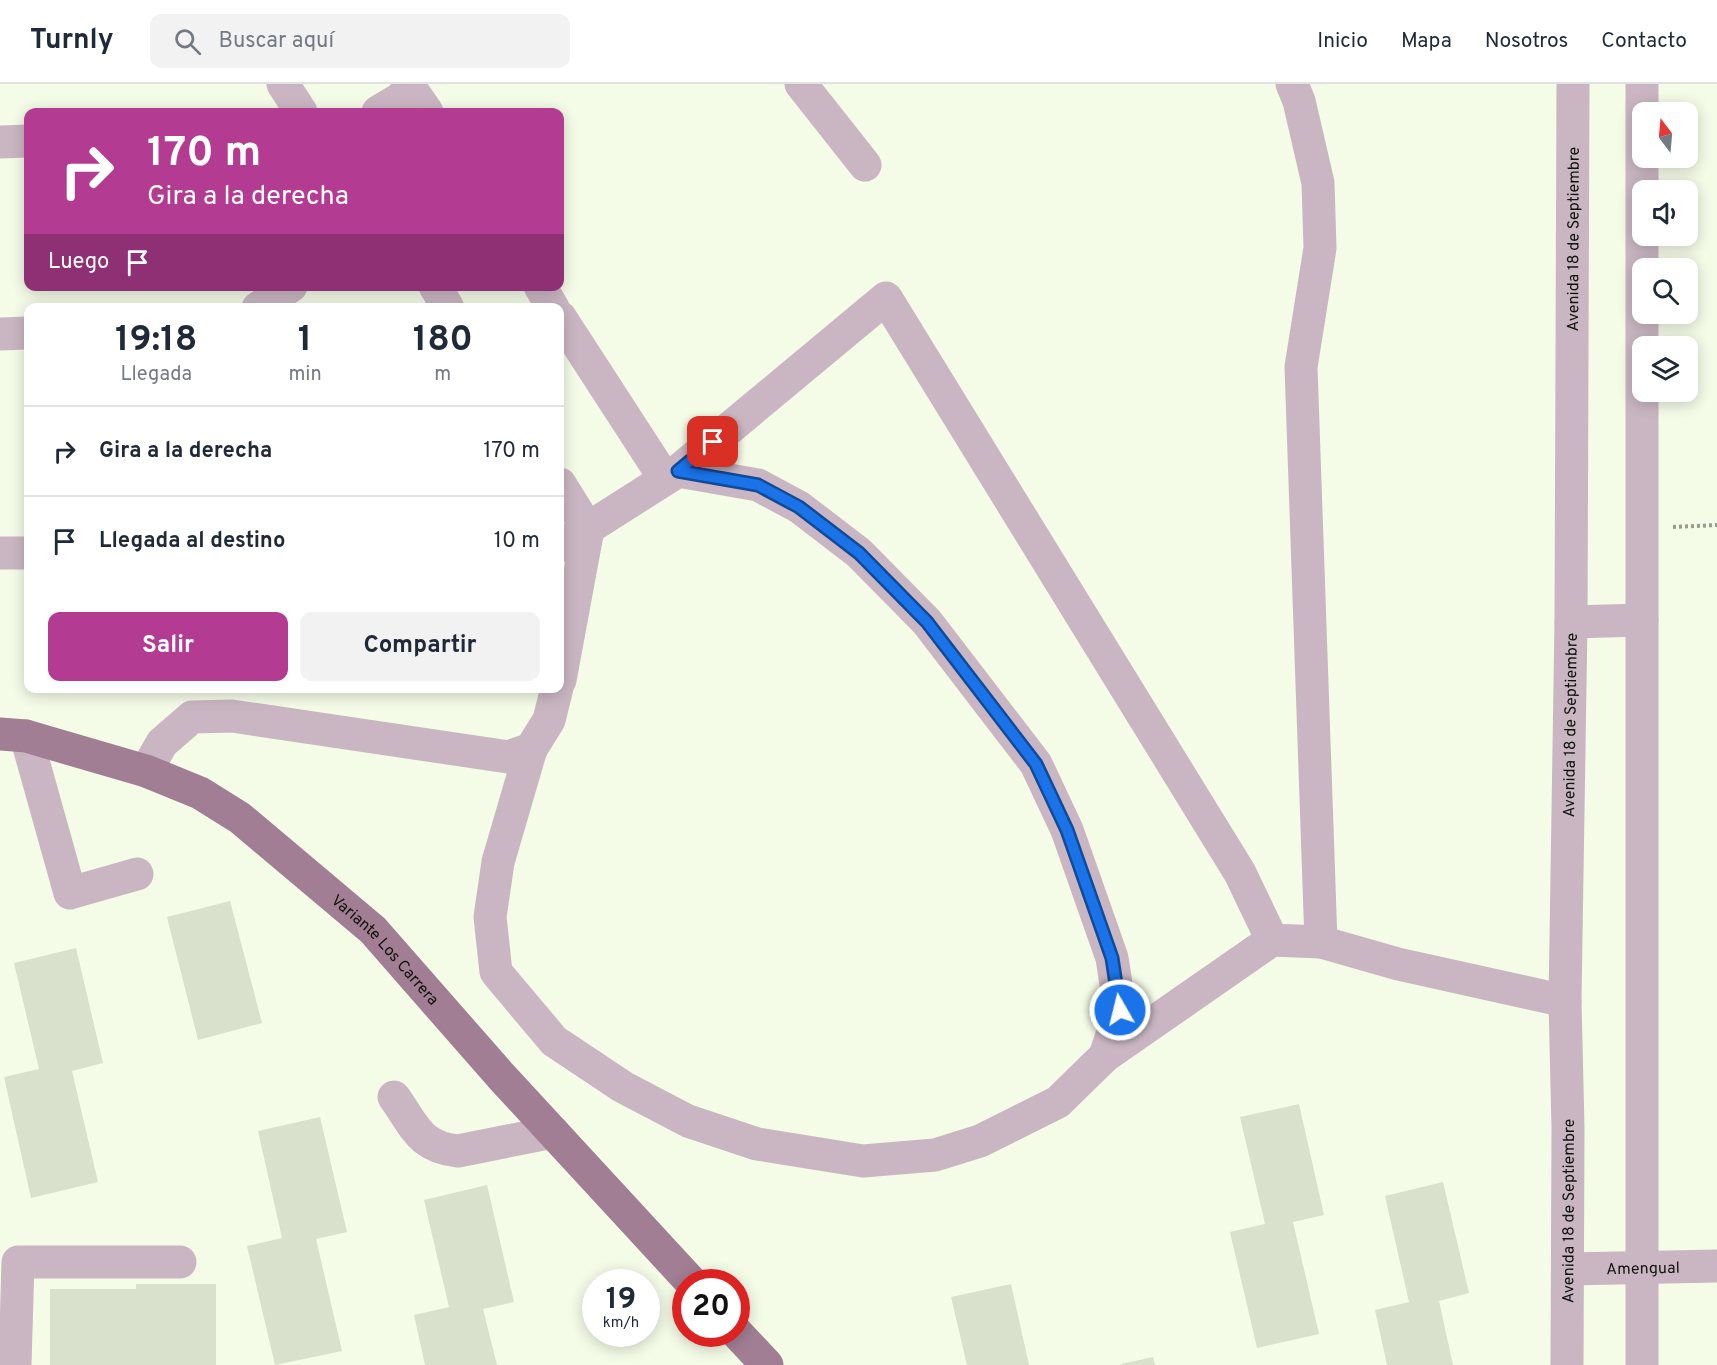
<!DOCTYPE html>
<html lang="es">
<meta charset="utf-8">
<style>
body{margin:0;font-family:Overpass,sans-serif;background:#f2f2f3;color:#1f2937;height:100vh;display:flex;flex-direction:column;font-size:22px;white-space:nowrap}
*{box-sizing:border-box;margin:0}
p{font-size:20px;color:#747a83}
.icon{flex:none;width:33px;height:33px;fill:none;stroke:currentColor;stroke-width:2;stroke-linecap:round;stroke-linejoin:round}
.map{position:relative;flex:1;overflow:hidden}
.details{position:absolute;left:24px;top:219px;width:540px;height:390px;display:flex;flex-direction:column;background:#fff;border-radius:12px;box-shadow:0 3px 15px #0003}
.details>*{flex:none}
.guide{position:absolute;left:24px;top:24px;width:540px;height:183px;border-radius:12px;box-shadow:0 3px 15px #0003;background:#b33c92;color:#fff;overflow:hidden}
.needle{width:39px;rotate:344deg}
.tools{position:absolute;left:1632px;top:18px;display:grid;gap:12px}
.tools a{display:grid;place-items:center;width:66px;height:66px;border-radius:12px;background:#fff;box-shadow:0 3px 15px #0003;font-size:30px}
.speed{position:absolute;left:582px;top:1185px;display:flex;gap:12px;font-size:30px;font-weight:700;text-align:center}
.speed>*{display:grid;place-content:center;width:78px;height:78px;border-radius:50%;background:#fff;box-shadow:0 3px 15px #0003;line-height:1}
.speed small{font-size:15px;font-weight:400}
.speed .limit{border:9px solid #d22;background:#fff;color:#111}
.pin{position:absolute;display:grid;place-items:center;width:51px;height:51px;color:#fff;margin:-26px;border-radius:12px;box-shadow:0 3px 9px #0006}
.me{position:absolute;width:66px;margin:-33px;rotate:352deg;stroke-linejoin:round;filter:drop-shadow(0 0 4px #0008)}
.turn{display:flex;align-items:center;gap:21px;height:126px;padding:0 24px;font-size:27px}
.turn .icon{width:78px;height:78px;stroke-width:2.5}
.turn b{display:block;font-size:42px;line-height:51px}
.then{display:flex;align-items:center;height:57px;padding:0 24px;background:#0003;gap:12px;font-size:22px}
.eta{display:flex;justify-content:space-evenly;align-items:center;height:102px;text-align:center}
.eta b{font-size:36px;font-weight:700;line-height:42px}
.action{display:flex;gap:12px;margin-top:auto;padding:12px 24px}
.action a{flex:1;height:69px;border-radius:12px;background:#b33c92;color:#fff;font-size:24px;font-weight:700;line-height:69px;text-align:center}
.action a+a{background:#f2f2f3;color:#1f2937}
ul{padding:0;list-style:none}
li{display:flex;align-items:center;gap:18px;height:90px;padding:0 24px;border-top:2px solid #e0e1e3}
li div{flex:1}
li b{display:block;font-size:22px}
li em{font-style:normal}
header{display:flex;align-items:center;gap:36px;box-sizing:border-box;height:84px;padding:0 30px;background:#fff;border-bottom:2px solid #e0e1e3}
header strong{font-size:28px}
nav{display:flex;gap:33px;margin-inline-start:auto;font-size:21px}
.search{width:420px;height:54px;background:#f2f2f3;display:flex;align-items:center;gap:15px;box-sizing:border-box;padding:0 21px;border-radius:12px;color:#747a83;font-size:22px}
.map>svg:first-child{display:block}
</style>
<header>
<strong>Turnly</strong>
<div class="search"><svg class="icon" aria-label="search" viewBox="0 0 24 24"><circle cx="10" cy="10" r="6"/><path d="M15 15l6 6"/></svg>Buscar aquí</div>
<nav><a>Inicio</a><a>Mapa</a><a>Nosotros</a><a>Contacto</a></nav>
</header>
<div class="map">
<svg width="1717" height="1281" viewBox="0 0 1717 1281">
<rect width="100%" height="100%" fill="#f4fbe7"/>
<g fill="#d9e0cc">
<polygon points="230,817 262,939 198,956 167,833"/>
<polygon points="76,864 103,979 72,987 98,1098 31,1114 4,993 39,985 14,879"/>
<polygon points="1299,1020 1324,1131 1293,1138 1319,1250 1257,1264 1230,1148 1265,1140 1240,1033"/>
<polygon points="320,1033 347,1148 316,1155 342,1267 275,1281 247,1162 282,1154 258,1047"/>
<polygon points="1443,1098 1469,1209 1439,1217 1453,1281 1387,1281 1375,1226 1409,1218 1385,1112"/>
<polygon points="487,1101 514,1218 483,1225 497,1281 425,1281 414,1231 449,1223 424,1116"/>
<polygon points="136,1200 216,1200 216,1281 50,1281 50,1205 136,1205"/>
<polygon points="1011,1200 1029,1281 967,1281 951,1213"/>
<polygon points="1153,1273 1155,1281 1121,1281 1121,1280"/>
</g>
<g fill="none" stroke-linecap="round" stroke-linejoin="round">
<polyline stroke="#979c8d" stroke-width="4" stroke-dasharray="3 3" stroke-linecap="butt" points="1673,443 1717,441"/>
<g stroke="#c9b6c2" stroke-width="33">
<polyline points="283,0 301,28"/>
<polyline points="801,0 865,81"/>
<polyline points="1292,0 1299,17 1318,99 1320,164 1301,283 1321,858"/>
<polyline points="1642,0 1642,1281"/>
<polyline points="409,2 427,28"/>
<polyline points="378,28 403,13 409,0"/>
<polyline points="0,58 28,57"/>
<polyline points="435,202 448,224"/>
<polyline points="540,202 553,224"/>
<polyline points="258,224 291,202"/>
<polyline points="560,233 665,395"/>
<polyline points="0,250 28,249"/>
<polyline points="560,400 588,445 560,596"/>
<polyline points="560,462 678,387 886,214 1240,789 1272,856 1321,858 1398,880 1565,917"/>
<polyline points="0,469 28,469"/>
<polyline points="1571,538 1642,536"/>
<polyline points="26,652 70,809 137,790"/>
<polyline points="531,665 498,778 490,833 496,888 554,957 623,1003 688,1037 757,1060 863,1077 935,1071 980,1057 1058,1018 1105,972 1120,926 1112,874 1067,746 1036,680 927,538 859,469 799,423 758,401 678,387"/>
<polyline points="146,687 162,659 192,633 232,632 508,673 531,665 549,636 557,604"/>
<polyline points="1105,972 1272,856"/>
<path d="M394,1013C415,1042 419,1063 458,1067L553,1048"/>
<path id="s1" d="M1568,1185L1717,1182"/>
<polyline points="15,1281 18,1178 180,1178"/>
<path id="s2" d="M1567,1281L1568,1044L1565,917L1571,538L1573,0"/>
</g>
<g stroke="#a17e94" stroke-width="33">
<path id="s3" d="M0,650L26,652L146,687L200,709L240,734L373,846L500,991L691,1198"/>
<polyline points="736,1248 767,1281"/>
</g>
</g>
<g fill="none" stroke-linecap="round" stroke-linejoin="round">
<g stroke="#114b97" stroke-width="15">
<polyline id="route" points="713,358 678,387 758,401 799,423 859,469 927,538 1036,680 1067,746 1112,874 1120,926"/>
</g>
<use href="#route" stroke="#1a73e8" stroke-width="10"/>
</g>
<g text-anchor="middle" stroke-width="4.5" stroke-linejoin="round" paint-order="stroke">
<g font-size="16" fill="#11140d" stroke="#fff">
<text dy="6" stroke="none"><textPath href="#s2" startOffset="1126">Avenida 18 de Septiembre</textPath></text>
<text dy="6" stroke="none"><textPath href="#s2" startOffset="640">Avenida 18 de Septiembre</textPath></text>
<text dy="6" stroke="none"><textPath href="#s3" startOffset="453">Variante Los Carrera</textPath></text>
<text dy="6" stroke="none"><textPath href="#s2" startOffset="154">Avenida 18 de Septiembre</textPath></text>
<text dy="6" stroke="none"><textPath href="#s1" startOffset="75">Amengual</textPath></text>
</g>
</g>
</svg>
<div class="tools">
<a><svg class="needle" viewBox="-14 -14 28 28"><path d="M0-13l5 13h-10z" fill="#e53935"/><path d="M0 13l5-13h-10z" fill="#747a83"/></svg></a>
<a><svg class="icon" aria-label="sound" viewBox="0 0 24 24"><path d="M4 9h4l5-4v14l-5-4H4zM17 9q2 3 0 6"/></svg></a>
<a><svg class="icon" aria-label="search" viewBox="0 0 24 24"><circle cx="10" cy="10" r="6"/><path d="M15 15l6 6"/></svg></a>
<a><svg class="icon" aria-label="layers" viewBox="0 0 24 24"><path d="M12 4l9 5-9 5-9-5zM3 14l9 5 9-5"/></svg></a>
</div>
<div class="speed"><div>19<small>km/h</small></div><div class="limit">20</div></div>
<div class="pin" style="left:713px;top:358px;background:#d93025"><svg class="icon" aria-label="arrive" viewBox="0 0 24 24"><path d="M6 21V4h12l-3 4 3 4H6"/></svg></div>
<svg class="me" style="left:1120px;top:926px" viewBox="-20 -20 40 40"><circle r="17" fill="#1a73e8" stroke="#fff" stroke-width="3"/><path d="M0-11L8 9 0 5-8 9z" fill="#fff"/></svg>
<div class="guide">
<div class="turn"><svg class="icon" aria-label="right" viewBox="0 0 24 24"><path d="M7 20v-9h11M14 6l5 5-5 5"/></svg><div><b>170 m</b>Gira a la derecha</div></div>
<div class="then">Luego<svg class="icon" aria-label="arrive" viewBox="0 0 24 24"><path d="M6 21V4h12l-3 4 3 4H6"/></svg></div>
</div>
<section class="details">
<div class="eta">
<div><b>19:18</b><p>Llegada</p></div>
<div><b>1</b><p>min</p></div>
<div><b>180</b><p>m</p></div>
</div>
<ul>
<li><svg class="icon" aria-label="right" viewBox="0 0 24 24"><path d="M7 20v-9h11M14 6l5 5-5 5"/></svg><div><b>Gira a la derecha</b></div><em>170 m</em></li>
<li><svg class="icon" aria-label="arrive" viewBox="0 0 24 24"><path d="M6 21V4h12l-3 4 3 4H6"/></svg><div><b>Llegada al destino</b></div><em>10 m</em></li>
</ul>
<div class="action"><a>Salir</a><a>Compartir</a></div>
</section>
</div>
